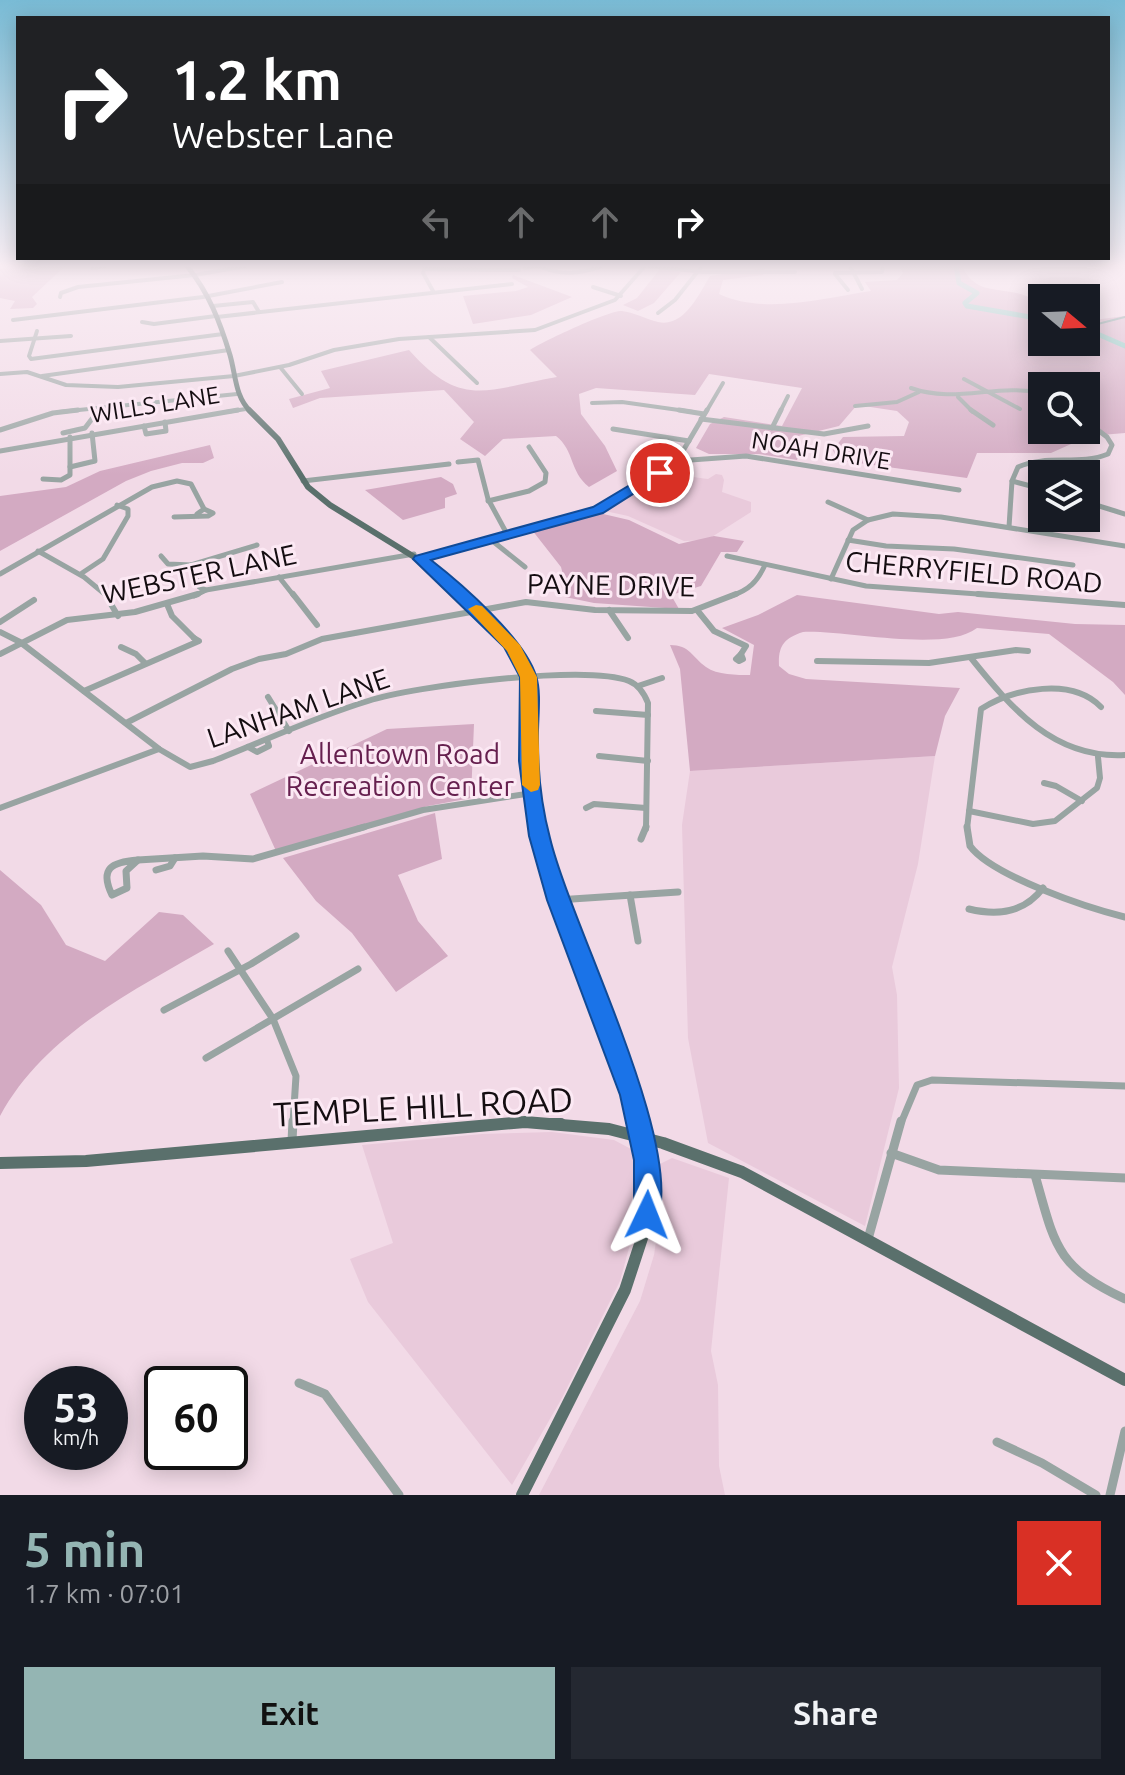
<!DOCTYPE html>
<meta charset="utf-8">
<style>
body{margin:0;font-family:Ubuntu,sans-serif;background:#242831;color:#f1f3f6;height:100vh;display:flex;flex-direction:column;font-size:30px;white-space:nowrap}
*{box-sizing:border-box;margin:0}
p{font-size:26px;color:#9ea1a6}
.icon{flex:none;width:44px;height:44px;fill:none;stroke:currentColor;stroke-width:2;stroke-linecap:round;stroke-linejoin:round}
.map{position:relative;height:1495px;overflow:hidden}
.drawer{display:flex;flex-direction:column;background:#171b24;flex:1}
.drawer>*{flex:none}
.banner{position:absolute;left:16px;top:16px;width:1094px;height:244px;border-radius:0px;box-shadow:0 4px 20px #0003;background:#202124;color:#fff;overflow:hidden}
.needle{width:52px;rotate:109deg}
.fabs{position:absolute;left:1028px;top:284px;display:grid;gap:16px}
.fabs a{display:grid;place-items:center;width:72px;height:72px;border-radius:0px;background:#171b24;box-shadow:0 4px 20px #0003;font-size:40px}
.speed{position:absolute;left:24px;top:1366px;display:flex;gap:16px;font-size:40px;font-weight:700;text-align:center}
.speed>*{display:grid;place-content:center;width:104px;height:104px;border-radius:50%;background:#171b24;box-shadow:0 4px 20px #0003;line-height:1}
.speed small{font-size:20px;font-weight:400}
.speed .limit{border:4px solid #111;border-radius:12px;background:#fff;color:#111}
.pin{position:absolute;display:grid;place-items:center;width:68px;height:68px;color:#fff;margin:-34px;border:4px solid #fff;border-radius:50%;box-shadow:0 2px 8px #0007}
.me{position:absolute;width:88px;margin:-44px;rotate:2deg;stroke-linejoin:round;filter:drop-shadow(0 0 6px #0008)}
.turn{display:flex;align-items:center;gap:28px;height:168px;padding:0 24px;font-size:36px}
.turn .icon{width:104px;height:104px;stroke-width:2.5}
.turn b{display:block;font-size:56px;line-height:68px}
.lanes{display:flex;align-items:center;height:76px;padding:0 24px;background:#0003;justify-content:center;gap:40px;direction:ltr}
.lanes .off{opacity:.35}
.round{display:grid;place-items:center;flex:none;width:84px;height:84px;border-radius:0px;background:#242831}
.head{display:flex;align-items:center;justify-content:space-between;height:136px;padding:0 24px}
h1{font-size:48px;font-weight:600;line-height:60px;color:#94b5b3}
.cta{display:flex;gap:16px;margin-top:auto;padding:16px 24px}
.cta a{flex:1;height:92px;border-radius:0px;background:#94b5b3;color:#111;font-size:32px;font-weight:600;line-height:92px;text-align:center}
.cta a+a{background:#242831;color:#f1f3f6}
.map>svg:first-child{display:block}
</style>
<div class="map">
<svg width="1125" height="1495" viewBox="0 0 1125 1495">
<rect width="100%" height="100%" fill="#f2dae7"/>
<g fill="#e9cadb">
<polygon points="662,473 708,479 716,474 722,475 724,480 722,492 751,502 751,512 707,540 684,541 628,516 605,511"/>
<polygon points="935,756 918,864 892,967 897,995 899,1088 865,1226 708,1143 688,1038 682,825 690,771"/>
<polygon points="552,1132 614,1140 631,1149 638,1169 634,1230 620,1281 562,1398 512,1485 368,1302 350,1259 393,1243 362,1145 482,1134"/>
<polygon points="672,1158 729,1178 711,1351 718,1385 719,1466 725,1495 539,1495 640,1301 654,1255 661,1209 656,1166"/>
</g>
<g fill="#d3aac2" fill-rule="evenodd">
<polygon points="25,266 65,266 32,297 37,304 33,308 10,309 15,301 0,298 0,269 20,270"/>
<path d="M899,266H962C974,292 993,288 1017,293C1026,295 1034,300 1042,303V342H1086V321L1125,316V433L1089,436L1051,453H977L967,478L837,460L833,450L843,437L904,436L909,422L897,411L857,405L839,426L794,437L790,444L801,449L797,460L759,454H709L696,448L710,424L724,417L782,426L802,388L709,374L695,395L596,388L579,394L581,414L605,446L617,471L589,487C569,471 575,451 556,436L503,439L485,456L460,439L474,422L444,390L320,398L293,408L289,399L330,388L321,371L409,350C462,410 487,389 557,377L530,350C542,342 609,310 622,311C633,312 646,319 658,322C684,328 699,294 710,276L765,268L763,275L723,280L719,294C763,315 824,298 871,291L865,282L897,280L903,273ZM1042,386H1086V430H1042Z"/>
<polygon points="660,269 681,272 654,303 638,311 623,305 637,298"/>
<polygon points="513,275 572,297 531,315 473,324 463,296 516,291 528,287 512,278"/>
<polygon points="210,445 214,458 203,463 182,463 151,471 126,481 0,551 0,496 66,487 100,471"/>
<polygon points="441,477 453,484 457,494 445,498 445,508 403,520 365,490"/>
<polygon points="599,513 629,520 679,544 714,536 744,541 737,552 721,552 701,586 671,595 679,609 594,603 565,597 561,592 566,586 561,567 532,530"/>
<path d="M797,595L939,614L958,612L1075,624L1125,625V695L1113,682L1049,634L977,628C945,653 846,630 803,632C784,638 778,646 779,666L789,674L806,679L960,688L945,716L935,756L690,771L680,669L670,645C690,645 692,657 706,667C717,675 737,675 750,675L754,645L722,628L758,615Z"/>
<polygon points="474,724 471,798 428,806 276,851 250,794 387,729"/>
<polygon points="435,813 442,859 398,875 418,921 448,956 396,992 352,933 316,901 283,858"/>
<path d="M0,870L41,905L66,945L105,961L159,912L183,915L214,944C135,990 45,1033 0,1116Z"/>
</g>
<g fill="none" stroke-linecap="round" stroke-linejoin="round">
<polyline stroke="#568e87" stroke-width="2" points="1086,327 1125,317"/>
<g stroke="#72c6b9" stroke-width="5">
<polyline points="956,266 959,283 977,293 965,303 967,306 1042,319"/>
<polyline points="1086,329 1125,346"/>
</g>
<g stroke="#98a4a2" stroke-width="4">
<polyline points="425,266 423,273 433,291"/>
<path d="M539,266C560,276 580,274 602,266"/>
<polyline points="649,266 702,272 795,272"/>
<polyline points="850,266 862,289"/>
<polyline points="92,268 106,266"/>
<polyline points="525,268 536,266"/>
<polyline points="424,269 519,270"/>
<polyline points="835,273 882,272 883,266"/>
<polyline points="835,274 848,290"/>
<polyline points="593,287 621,296"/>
<polyline points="60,297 61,293 78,287 195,275 246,266"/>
<polyline points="213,306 253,302 259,312"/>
<polyline points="658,313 675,300 702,266"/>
<polyline points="217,317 512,284"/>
<polyline points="13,320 203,297 282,282"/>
<polyline points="142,322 154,324 216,316"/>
<polyline points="37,331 29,356 31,359 223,334"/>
<polyline points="429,337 477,383"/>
<polyline points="0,341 71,336"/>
<polyline points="280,367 302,394"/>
<polyline points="0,374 27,372 66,385 118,387 234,376 289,365 334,350 399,339 535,330 615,300 645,266"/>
<polyline points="42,376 229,350"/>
<polyline points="964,379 1020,409"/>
<path d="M911,388C955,404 997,383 1042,393"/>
<polyline points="958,397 973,412"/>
<polyline points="592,403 622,402 693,412"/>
<polyline points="855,406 897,402 919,392"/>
<polyline points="59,412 237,394"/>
<polyline points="226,412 246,409"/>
<polyline points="706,412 723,383"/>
<polyline points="780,412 788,396"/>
</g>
<g stroke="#98a4a2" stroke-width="5">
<polyline points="679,410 704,414"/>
<polyline points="971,410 993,425"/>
<polyline points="701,419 824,434 868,426"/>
<polyline points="144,426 146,434 166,431 165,422"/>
<polyline points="772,428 781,410"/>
<polyline points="613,429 689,441"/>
<polyline points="0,430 53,413 78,410"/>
<polyline points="63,433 85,428 98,411"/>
<polyline points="0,451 238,410"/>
<polyline points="677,461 746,456 959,490"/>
<polyline points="458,462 478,460 488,499 507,534"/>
<polyline points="70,467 95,461 92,433"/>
<polyline points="43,479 61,480 70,475 70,437"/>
<polyline points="303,481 449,464"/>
<polyline points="1012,481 1042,489"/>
<polyline points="488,501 529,491 545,482 546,473 529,447"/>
<polyline points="828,502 868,520"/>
<polyline points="1086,502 1125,514"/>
<polyline points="174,517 208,516 213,513 204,509"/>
<path d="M1009,527L1012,481L1018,467C1047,454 1079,466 1108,454L1112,445L1107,437L1086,421"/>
<polyline points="490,539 525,567"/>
<polyline points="848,540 886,546 954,549 1073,565"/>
<polyline points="38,551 84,577 107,596"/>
<polyline points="161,556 168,564 191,565 199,587 206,590"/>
<polyline points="727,556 866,586 1006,596"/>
<polyline points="420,559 592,512 616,502 677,461 707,410"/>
<polyline points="191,565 257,545"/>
<polyline points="82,573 103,559 128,516 128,509 117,505"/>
<polyline points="0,574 152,487 177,481 191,484 204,509 197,514"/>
<polyline points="279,577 294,596"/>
<polyline points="831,579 853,530 868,520 893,514 941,517 1125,546"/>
<polyline points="194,596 206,590 414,554"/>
<path d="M731,596C749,590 757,582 765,565"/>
</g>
<g stroke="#98a4a2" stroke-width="6">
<polyline points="105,594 118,616"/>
<polyline points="293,594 317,625"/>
<polyline points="978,594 1125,605"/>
<polyline points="167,604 172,616 194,638"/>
<polyline points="609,610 628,638"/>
<polyline points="697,610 714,631 746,646 741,654"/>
<polyline points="0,622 34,600"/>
<path d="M0,632L20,642L159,749L190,767L213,761C264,741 315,717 368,701C414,686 586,664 629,681C639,685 644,693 648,703L646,829"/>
<polyline points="121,647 136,654 145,663"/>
<polyline points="0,654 67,620 135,612 198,594"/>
<polygon points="741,654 743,659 739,661 736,659"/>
<path d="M971,658C1012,709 1054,759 1125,755"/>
<polyline points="817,661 929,663 1016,650 1028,651"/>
<polyline points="638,686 662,678"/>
<polyline points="84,691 199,641 194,638"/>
<polyline points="268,697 289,731"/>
<polyline points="596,711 648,715"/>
<polyline points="126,723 232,669 259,659 286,654 322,639 526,602 595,610 692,611 736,594"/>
<polyline points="248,747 257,752 269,746 267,740"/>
<polyline points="599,756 648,761"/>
<polyline points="1044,783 1056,786 1082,801"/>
<polyline points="0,808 159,749"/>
<polyline points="586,808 594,804 646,808"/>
<polyline points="969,811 1033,824 1055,821 1097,788 1100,778 1098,757"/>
<polyline points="357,829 423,810 532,793"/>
<path d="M967,829L981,709C1014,688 1072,677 1101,707"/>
</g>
<g stroke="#98a4a2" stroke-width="7">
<path d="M967,827L970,846C992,876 1088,908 1125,917"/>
<polyline points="641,839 646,827"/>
<path d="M138,860L126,871L127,888L112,895C99,868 112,862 138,860Z"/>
<polyline points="138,860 203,856 253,859 364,827"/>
<polyline points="156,870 170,866 175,858"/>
<polyline points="630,895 638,941"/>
<polyline points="557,900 678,892"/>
<path d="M969,909C998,916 1024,913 1043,888"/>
<polyline points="228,951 273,1019 296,1076 293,1123"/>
<polyline points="164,1010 251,964 296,936"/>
<polyline points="206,1058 358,969"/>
<polyline points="901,1123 917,1085 932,1080 1125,1086"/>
</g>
<g stroke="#98a4a2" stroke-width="9">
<polyline points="292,1141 293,1121"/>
<polyline points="891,1153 939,1170 1125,1178"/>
<path d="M1035,1175C1055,1245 1055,1266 1125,1299"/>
<polyline points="868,1239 901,1121"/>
<polyline points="299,1383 325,1394 399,1495"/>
<polyline points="997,1442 1042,1463 1096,1495"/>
<polyline points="1110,1495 1125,1431"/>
</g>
<path stroke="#5a706c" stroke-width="5" d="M187,266C209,293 220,322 230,355C236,376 235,397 251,412"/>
<polyline stroke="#5a706c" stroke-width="6" points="249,410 278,439 308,487 330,505 437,571 463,596"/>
<polyline stroke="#5a706c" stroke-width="8" points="461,594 511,644 528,677 529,759 539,829"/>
<g stroke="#5a706c" stroke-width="10">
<path d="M539,827C553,930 615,1022 639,1123"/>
<polyline points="510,1123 561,1123"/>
</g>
<g stroke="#5a706c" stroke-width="12">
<polyline points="0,1163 86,1161 525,1122 609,1129 663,1143 742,1172 1125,1380"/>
<polyline points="522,1495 625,1290 645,1229 649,1183 638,1121"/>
</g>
</g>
<linearGradient id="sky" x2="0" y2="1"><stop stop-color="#79bbd5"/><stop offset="0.56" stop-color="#f9eef4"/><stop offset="1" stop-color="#f9eef4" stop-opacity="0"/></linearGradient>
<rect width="1125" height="475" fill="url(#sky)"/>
<path fill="#1a73e8" stroke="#114b97" stroke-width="2" d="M655,470L666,473L603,513L431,560C462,584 525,639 536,676C542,694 537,722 538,742C538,773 542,808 550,838C571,926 688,1149 656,1224L647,1228L637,1224L634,1215V1160L620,1095L547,900L529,836L519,761L520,677L504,647L413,559L415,556L593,507Z"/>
<polygon fill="#f59e0b" points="476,605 482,606 520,645 537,677 540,785 538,790 531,792 522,785 520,677 507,651 468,609"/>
<g text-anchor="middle" stroke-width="6" stroke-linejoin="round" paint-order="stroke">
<g font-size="24" fill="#140d11" stroke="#fce9f4">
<text transform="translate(155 405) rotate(-9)" y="8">WILLS LANE</text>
<text transform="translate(821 451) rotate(9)" y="8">NOAH DRIVE</text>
</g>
<g font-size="28" fill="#140d11" stroke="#fce9f4">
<text transform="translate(974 572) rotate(5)" y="10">CHERRYFIELD ROAD</text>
<text transform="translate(199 574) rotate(-12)" y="10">WEBSTER LANE</text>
<text transform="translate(611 585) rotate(1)" y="10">PAYNE DRIVE</text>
<text transform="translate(298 708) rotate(-19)" y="10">LANHAM LANE</text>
</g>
<g font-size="28" fill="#66204f" stroke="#fce9f4">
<text x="400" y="764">Allentown Road<tspan x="400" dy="32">Recreation Center</tspan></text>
</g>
<g font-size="34" fill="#140d11" stroke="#fce9f4">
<text transform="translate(423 1107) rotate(-3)" y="12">TEMPLE HILL ROAD</text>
</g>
</g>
</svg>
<div class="fabs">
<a><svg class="needle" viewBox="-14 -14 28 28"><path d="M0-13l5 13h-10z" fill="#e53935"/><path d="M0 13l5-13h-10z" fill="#9ea1a6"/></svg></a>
<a><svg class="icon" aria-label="search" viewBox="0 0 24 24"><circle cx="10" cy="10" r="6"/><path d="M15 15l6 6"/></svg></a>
<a><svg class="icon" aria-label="layers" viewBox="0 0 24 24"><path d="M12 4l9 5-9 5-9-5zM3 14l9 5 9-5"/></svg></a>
</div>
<div class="speed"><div>53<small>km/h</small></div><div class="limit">60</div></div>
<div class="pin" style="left:660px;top:473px;background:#d93025"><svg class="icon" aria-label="arrive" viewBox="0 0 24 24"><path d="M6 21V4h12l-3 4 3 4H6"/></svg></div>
<svg class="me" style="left:647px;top:1215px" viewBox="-20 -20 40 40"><path d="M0-17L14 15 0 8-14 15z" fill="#1a73e8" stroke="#fff" stroke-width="4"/></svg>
<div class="banner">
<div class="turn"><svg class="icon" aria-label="right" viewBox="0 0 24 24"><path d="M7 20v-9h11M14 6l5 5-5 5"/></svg><div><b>1.2 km</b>Webster Lane</div></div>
<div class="lanes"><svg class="icon off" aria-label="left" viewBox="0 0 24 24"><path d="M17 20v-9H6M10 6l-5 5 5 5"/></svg><svg class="icon off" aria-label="ahead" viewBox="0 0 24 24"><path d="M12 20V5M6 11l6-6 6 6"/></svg><svg class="icon off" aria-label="ahead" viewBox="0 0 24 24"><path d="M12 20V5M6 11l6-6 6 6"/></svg><svg class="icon" aria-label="right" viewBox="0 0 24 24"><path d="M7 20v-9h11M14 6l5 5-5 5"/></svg></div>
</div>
</div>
<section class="drawer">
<div class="head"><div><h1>5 min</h1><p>1.7 km · 07:01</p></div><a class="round" style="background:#d93025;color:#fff"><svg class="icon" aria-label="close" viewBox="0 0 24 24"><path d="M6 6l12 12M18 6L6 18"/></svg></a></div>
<div class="cta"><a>Exit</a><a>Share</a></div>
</section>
